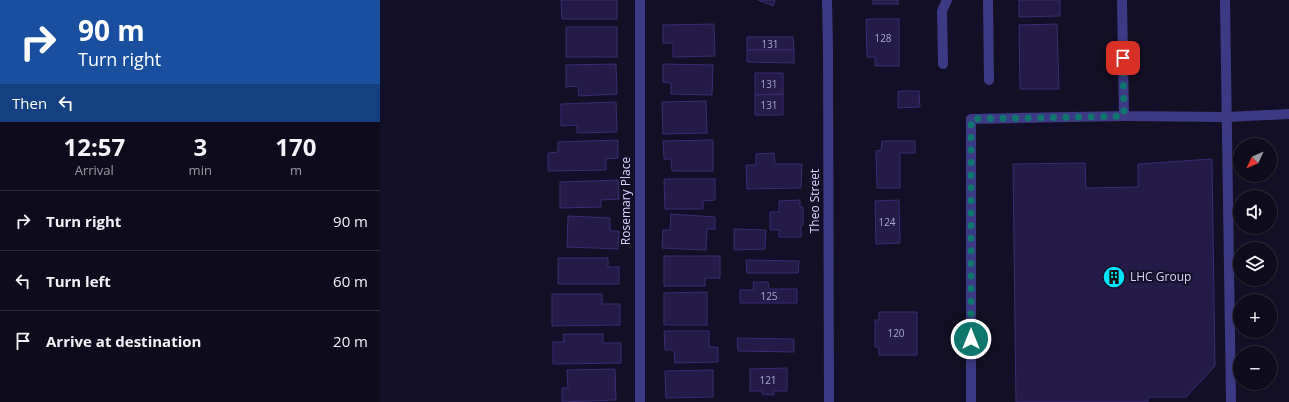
<!DOCTYPE html>
<meta charset="utf-8">
<style>
body{margin:0;font-family:"Open Sans",sans-serif;background:#1c1929;color:#f1f3f6;height:100vh;display:flex;flex-direction:column;font-size:15px;white-space:nowrap}
*{box-sizing:border-box;margin:0}
p{font-size:13px;color:#9b9ba3}
.icon{flex:none;width:22px;height:22px;fill:none;stroke:currentColor;stroke-width:2;stroke-linecap:round;stroke-linejoin:round}
.map{position:relative;flex:1;overflow:hidden}
.panel{display:flex;flex-direction:column;background:#0e0b1c;width:380px}
.panel>*{flex:none}
.hud{background:#1a4fa0;color:#fff;overflow:hidden}
.needle{width:26px;rotate:226deg}
.fabs{position:absolute;left:853px;top:138px;display:grid;gap:8px}
.fabs a{display:grid;place-items:center;width:44px;height:44px;border-radius:50%;background:#0e0b1c;box-shadow:0 1px 3px #0004,0 0 0 1px #2e2b3b;font-size:20px}
.pin{position:absolute;display:grid;place-items:center;width:34px;height:34px;color:#fff;margin:-17px;border-radius:8px;box-shadow:0 2px 6px #0006}
.me{position:absolute;width:44px;margin:-22px;rotate:0deg;stroke-linejoin:round;filter:drop-shadow(0 0 3px #0008)}
.turn{display:flex;align-items:center;gap:14px;height:84px;padding:0 12px;font-size:18px}
.turn .icon{width:52px;height:52px;stroke-width:2.5}
.turn b{display:block;font-size:28px;line-height:34px}
.then{display:flex;align-items:center;height:38px;padding:0 12px;background:#0003;gap:8px;font-size:15px}
.eta{display:flex;justify-content:space-evenly;align-items:center;height:68px;text-align:center}
.eta b{font-size:24px;font-weight:700;line-height:28px}
ul{padding:0;list-style:none}
li{display:flex;align-items:center;gap:12px;height:60px;padding:0 12px;border-top:1px solid #2e2b3b}
li div{flex:1}
li b{display:block;font-size:15px}
li em{font-style:normal}
main{display:flex;flex:1;min-height:0}
.map>svg:first-child{display:block}
</style>
<main>
<section class="panel">
<div class="hud">
<div class="turn"><svg class="icon" aria-label="right" viewBox="0 0 24 24"><path d="M7 20v-9h11M14 6l5 5-5 5"/></svg><div><b>90 m</b>Turn right</div></div>
<div class="then">Then<svg class="icon" aria-label="left" viewBox="0 0 24 24"><path d="M17 20v-9H6M10 6l-5 5 5 5"/></svg></div>
</div>
<div class="eta">
<div><b>12:57</b><p>Arrival</p></div>
<div><b>3</b><p>min</p></div>
<div><b>170</b><p>m</p></div>
</div>
<ul>
<li><svg class="icon" aria-label="right" viewBox="0 0 24 24"><path d="M7 20v-9h11M14 6l5 5-5 5"/></svg><div><b>Turn right</b></div><em>90 m</em></li>
<li><svg class="icon" aria-label="left" viewBox="0 0 24 24"><path d="M17 20v-9H6M10 6l-5 5 5 5"/></svg><div><b>Turn left</b></div><em>60 m</em></li>
<li><svg class="icon" aria-label="arrive" viewBox="0 0 24 24"><path d="M6 21V4h12l-3 4 3 4H6"/></svg><div><b>Arrive at destination</b></div><em>20 m</em></li>
</ul>
</section>
<div class="map">
<svg width="909" height="402" viewBox="0 0 909 402">
<rect width="100%" height="100%" fill="#130f26"/>
<g fill="#241b47" stroke="#3b2d73">
<polygon points="181,0 237,0 237,19 182,19"/>
<polygon points="378,0 395,0 393,6"/>
<rect x="493" y="0" width="25" height="4"/>
<polygon points="639,0 680,0 680,16 639,17"/>
<polygon points="486,19 519,19 519,66 495,66 495,57 487,57"/>
<polygon points="334,24 335,56 293,57 293,43 283,43 283,25"/>
<polygon points="677,24 679,89 640,89 639,25"/>
<rect x="186" y="27" width="51" height="30"/>
<polygon points="367,37 413,37 414,50 367,50"/>
<polygon points="367,50 414,50 414,63 367,62"/>
<polygon points="236,64 237,94 199,96 198,86 186,87 186,65"/>
<polygon points="283,64 333,65 332,95 291,94 291,83 283,82"/>
<polygon points="375,73 403,73 403,94 375,95"/>
<polygon points="518,91 539,91 540,107 518,108"/>
<polygon points="403,94 403,115 375,115 375,95"/>
<polygon points="326,101 327,133 283,134 282,102"/>
<polygon points="236,102 237,132 197,133 197,125 181,126 181,104"/>
<polygon points="238,140 238,158 226,159 226,170 168,171 168,153 178,152 178,142"/>
<polygon points="333,140 333,171 292,171 291,159 284,159 283,141"/>
<polygon points="502,141 535,141 535,153 520,153 520,188 497,188 496,151 501,150"/>
<polygon points="394,153 395,164 422,164 421,188 367,189 366,165 376,165 376,154"/>
<polygon points="832,159 835,366 806,397 768,397 768,402 636,402 633,164 705,163 706,188 758,187 758,164"/>
<polygon points="284,179 335,179 335,200 323,201 323,209 285,209"/>
<polygon points="238,180 239,199 221,200 221,207 180,208 180,182"/>
<polygon points="420,200 420,207 423,207 423,225 421,225 421,237 399,237 399,230 390,230 390,212 399,212 399,201"/>
<polygon points="519,200 520,243 496,244 495,201"/>
<polygon points="291,214 335,217 335,229 327,229 326,250 282,248 283,230 290,230"/>
<polygon points="188,216 230,218 230,231 239,231 238,249 187,247"/>
<polygon points="354,229 386,230 385,249 354,250"/>
<polygon points="284,256 340,256 340,278 325,278 325,286 284,286"/>
<polygon points="178,258 228,258 228,267 239,267 239,284 178,284"/>
<polygon points="366,260 419,261 418,273 367,273"/>
<polygon points="373,282 388,282 389,289 417,289 417,303 360,303 360,290 374,290"/>
<polygon points="327,292 327,325 284,325 284,293"/>
<polygon points="172,294 222,294 222,304 240,304 240,325 172,326"/>
<polygon points="499,312 537,312 537,355 499,355 499,347 495,347 495,320 499,320"/>
<polygon points="284,331 329,331 329,347 338,347 338,362 295,363 294,350 285,350"/>
<polygon points="183,334 223,334 223,343 241,343 241,363 173,364 173,342 184,342"/>
<polygon points="357,338 414,339 414,352 358,351"/>
<polygon points="407,368 407,391 394,391 394,395 382,394 382,391 370,391 370,369"/>
<polygon points="235,369 236,400 182,402 182,388 188,388 187,370"/>
<polygon points="333,370 333,397 286,398 285,371"/>
</g>
<g fill="none" stroke-linecap="round" stroke-linejoin="round">
<g stroke="#3d3a85" stroke-width="10">
<polyline points="260,0 260,402"/>
<polyline points="447,0 448,48 449,402"/>
<polyline points="608,0 609,80"/>
<polyline points="742,0 744,116 846,117 909,114"/>
<polyline points="845,0 851,402"/>
<polyline points="563,64 562,11 567,0"/>
<polyline points="591,402 591,119 744,116"/>
</g>
</g>
<g fill="none" stroke-linecap="round" stroke-linejoin="round">
<polyline stroke="#0f766e" stroke-width="7" stroke-dasharray="0 12.6" points="591,339 591,119 744,116 743,58"/>
</g>
<defs>
<g id="building-disc" transform="scale(1.15)"><circle r="9.5" fill="#00e5ff" stroke="#130f26"/><path d="M-4-6H4V6H1V3H-1V6H-4ZM-2.5-4.3h1.7v1.8h-1.7ZM.8-4.3h1.7v1.8H.8ZM-2.5-1h1.7V.8h-1.7ZM.8-1h1.7V.8H.8Z" fill="#111"/></g>
</defs>
<g fill-rule="evenodd">
<use href="#building-disc" x="734" y="277"/>
</g>
<g text-anchor="middle" stroke-width="4" stroke-linejoin="round" paint-order="stroke">
<g font-size="10" fill="#aca6d1">
<text x="503" y="42">128</text>
<text x="390" y="48">131</text>
<text x="389" y="88">131</text>
<text x="389" y="109">131</text>
<text x="507" y="226">124</text>
<text x="389" y="300">125</text>
<text x="516" y="337">120</text>
<text x="388" y="384">121</text>
</g>
<g font-size="12" fill="#d9d4ff" stroke="#130f26">
<text transform="translate(246 201) rotate(-90)" y="4">Rosemary Place</text>
<text transform="translate(435 201) rotate(-90)" y="4">Theo Street</text>
</g>
<g font-size="12" fill="#d9d4ff" stroke="#130f26" text-anchor="start">
<text x="750" y="281">LHC Group</text>
</g>
</g>
</svg>
<div class="fabs">
<a><svg class="needle" viewBox="-14 -14 28 28"><path d="M0-13l5 13h-10z" fill="#e53935"/><path d="M0 13l5-13h-10z" fill="#9b9ba3"/></svg></a>
<a><svg class="icon" aria-label="sound" viewBox="0 0 24 24"><path d="M4 9h4l5-4v14l-5-4H4zM17 9q2 3 0 6"/></svg></a>
<a><svg class="icon" aria-label="layers" viewBox="0 0 24 24"><path d="M12 4l9 5-9 5-9-5zM3 14l9 5 9-5"/></svg></a>
<a>+</a>
<a>−</a>
</div>
<div class="pin" style="left:743px;top:58px;background:#d93025"><svg class="icon" aria-label="arrive" viewBox="0 0 24 24"><path d="M6 21V4h12l-3 4 3 4H6"/></svg></div>
<svg class="me" style="left:591px;top:339px" viewBox="-20 -20 40 40"><circle r="17" fill="#0f766e" stroke="#fff" stroke-width="3"/><path d="M0-11L8 9 0 5-8 9z" fill="#fff"/></svg>
</div>
</main>
